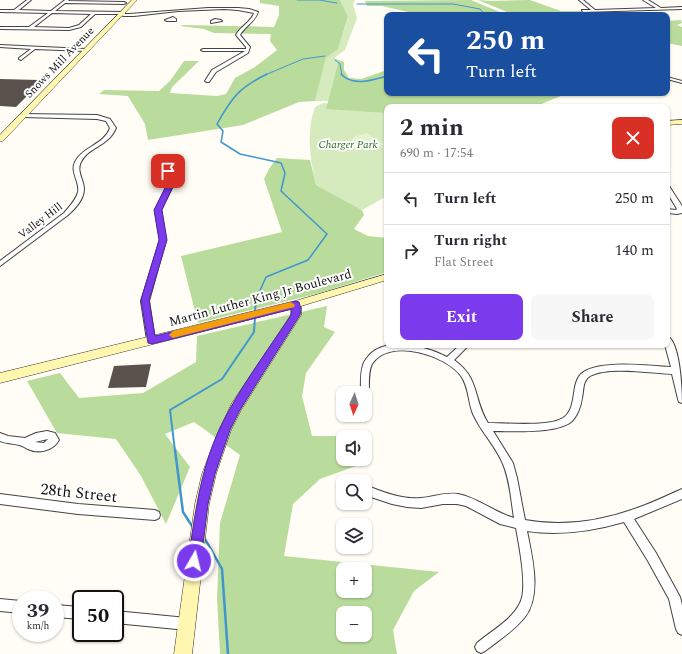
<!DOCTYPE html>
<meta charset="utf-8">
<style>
body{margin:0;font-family:Spectral,serif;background:#f7f7f7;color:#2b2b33;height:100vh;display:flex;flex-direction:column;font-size:15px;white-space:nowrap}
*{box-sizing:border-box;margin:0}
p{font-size:13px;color:#7c7c81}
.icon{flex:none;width:22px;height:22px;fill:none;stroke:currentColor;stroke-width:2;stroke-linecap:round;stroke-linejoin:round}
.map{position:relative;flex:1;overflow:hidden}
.details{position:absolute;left:384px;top:104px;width:286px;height:244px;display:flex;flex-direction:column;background:#fff;border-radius:8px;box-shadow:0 1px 3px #0004}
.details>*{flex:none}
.top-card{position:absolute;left:384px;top:12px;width:286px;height:84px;border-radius:8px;box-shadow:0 1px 3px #0004;background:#1a4fa0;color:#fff;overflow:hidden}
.needle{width:26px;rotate:183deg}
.controls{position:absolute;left:336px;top:386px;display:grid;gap:8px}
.controls a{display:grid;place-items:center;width:36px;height:36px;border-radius:8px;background:#fff;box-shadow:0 1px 3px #0004;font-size:20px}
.speed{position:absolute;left:12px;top:590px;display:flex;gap:8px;font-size:20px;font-weight:700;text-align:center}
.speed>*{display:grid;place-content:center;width:52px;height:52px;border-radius:50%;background:#fff;box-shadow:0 1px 3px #0004;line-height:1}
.speed small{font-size:10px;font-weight:400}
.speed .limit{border:2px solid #111;border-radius:6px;background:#fff;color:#111}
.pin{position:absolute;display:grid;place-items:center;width:34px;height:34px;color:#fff;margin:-17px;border-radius:8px;box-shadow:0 2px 6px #0006}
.me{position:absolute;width:44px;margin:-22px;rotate:8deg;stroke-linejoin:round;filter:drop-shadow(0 0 3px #0008)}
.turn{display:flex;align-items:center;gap:14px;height:84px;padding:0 16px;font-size:18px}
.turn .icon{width:52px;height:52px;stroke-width:2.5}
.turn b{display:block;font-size:28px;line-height:34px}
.round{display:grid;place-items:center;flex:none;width:42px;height:42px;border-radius:8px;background:#f7f7f7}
.headline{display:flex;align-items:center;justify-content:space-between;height:68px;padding:0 16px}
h1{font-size:24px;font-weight:700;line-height:30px}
.primary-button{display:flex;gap:8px;margin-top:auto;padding:8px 16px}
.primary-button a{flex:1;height:46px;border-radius:8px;background:#7c3aed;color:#fff;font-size:16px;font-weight:700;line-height:46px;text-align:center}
.primary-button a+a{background:#f7f7f7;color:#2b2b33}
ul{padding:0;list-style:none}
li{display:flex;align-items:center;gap:12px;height:52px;padding:0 16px;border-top:1px solid #e1e1e2}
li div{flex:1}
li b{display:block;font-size:15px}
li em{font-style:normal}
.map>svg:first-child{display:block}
</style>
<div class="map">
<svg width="682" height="654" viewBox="0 0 682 654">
<rect width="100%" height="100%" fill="#fffdf5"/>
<g fill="#d5ebbd">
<polygon points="340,0 355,0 353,4 357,18 345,50 334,58 338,61 328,101 315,101 326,58 338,49 348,18"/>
<path d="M323,103L387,109V196L362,210L316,185C310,159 306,132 315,107Z"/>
</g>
<g fill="#b9dc9c" fill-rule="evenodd">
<polygon points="260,0 340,0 348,17 338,49 326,58 315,101 299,102 243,125 148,140 145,124 128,96 99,94 104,90 159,91 170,81 184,61 199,61 172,87 170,93 217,96 226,94 235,78 255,67 277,50 270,41 271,34 214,33 204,29 180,26 183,25 274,27 279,15 279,6 260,3"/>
<polygon points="471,0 507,15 422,15 382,6 367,6 365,1"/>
<polygon points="478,0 491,1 530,0 561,11 596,11 601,15 514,15"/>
<polygon points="681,20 682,23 677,25 682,27 682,46 667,43 667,21"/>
<polygon points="333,58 344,62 344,70 349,78 361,79 387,70 387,93 568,93 539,105 537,107 387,107 387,113 326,109 338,62"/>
<polygon points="277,158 310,160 316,185 362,210 364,215 354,229 368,236 387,238 387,272 316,294 198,323 181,256 282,232 264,179 269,169"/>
<path d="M327,306L324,327L335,332L306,373L302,396L312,436H370L369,447L365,453V437H343V459H360L356,466L320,479L293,504L284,556L439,572L414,591L393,630L397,654H220L217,598L220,523L240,455L194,422L165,434L190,467L166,524L141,476L116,439L57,433L27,381L60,373L79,398L143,393L196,362L197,336ZM343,569H365V591H343ZM343,613H365V635H343Z"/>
</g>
<polygon fill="#e6f2cf" points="367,133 385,145 358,149 352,146 351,142 353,137"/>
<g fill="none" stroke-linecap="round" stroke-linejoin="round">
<g stroke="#3f96cf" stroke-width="1">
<polyline points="297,0 319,0 337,3"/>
<polyline points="357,4 453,4 480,9 485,15"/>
<polyline points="335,60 340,64 342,75"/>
<polyline points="265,75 303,59 325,56"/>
</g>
<g stroke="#3f96cf" stroke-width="1.5">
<path d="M341,74C353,87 372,80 387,76"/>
<path d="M259,293L266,277L308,260L327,234L281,191L285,173L281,163L240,154L221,142L223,131L217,124C232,97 239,88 267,74"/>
</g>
<g stroke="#3f96cf" stroke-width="2">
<polyline points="255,312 256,300 260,292"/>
<polyline points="175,451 170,410 222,379 254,332 255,317"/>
</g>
<g stroke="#3f96cf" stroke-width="2.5">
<polyline points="175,450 183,512 192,526"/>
<polyline points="205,539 222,569 228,654"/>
</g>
</g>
<g fill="#5a524d">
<polygon points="0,79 39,80 35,83 39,84 16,107 0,106"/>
<polygon points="151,364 146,387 108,388 114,366"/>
</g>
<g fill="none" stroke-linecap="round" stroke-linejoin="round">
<g stroke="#444" stroke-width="2">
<g id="street">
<path d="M27,0H31L19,10L51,11L65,0H69L68,1L124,2L126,3L124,4L65,3L55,11L124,12L125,14H129L208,8H238L249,9L258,12C255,22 245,26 240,35L250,47L248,53L216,72L209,82H207L205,81L212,70L245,51H203L201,50L203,49H246V47L236,35C241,26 251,22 254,13L238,10L224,9L178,11L134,16H124L118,14H95L81,27L69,30L0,29V27H29L48,13L0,12V10H14ZM52,13L91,14L79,25L69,28L34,27Z"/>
<polygon points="579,0 583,0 595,10 656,8 643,0 648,0 661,8 682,7 682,9 583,12 582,10 591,10"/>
<polygon points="173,17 176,19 176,21 167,21 165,20"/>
<polygon points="215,19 221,20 222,21 211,23 211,21"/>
<polygon points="0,45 86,49 88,50 86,51 35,49 21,60 19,59 19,58 31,49 0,47"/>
<polygon points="667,77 682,81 682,83 667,79"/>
<path d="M21,114L97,115L110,119L116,128C108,147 88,147 81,162C76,171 84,180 84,189C84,199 75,209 68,215L0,266V261L64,213C69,207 76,200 78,192C80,182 70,172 75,162C83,146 104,145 110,128L106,121L97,119L23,117L21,116Z"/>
<polygon points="169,169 172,171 173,186 161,210 166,240 149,301 155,340 151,343 147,340 141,301 160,240 155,210 167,186 166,171"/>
<polygon points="667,185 669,186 682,206 682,213 677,214 667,213 667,209 676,210 677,209 667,192"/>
<path d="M667,336C680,341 682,390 682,403L679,402L678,399L672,374C652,373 608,366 590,376C582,381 584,390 582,398C581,406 577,417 571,422C555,434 512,431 493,431L513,463L517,478L525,520C563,527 603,521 640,507C654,502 668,495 682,489V499L634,519L656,553L680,597L682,605V635L678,633L676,629L669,599L648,561L624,522C593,531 560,536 527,531C532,556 542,595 525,617C514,631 499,640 485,651L481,653L477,651L475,647L477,643C491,631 512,620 520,603C528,588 519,545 516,528L500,524L466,506L457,504H443L421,508L407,507L392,504L365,495V485C383,492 402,500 421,498C433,497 445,492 458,494C478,498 494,512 514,518C511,500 510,480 503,464C496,446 481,432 473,414C468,402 469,387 461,376C446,355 389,337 372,364C368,372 369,385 369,394L368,396L365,398V393H361C361,384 360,374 363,365C376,333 424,345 447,357L460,345H469L454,360C480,378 473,399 488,423C506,423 549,427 563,418C573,412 573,397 575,387C576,382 578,377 581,374C597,359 650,366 671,367L665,345H667Z"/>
<polygon points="365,412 367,412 369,417 367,420 364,421 361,420 359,415 365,415"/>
<path d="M47,431L55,433L59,440C53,451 38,454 28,449C25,448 25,447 22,446C15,443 7,444 0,441V433L8,436L25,438L36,433ZM48,439L44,443L35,442Z"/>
<polygon points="0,494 78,504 155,510 159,512 160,515 159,518 155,520 78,514 0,504"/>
<polygon points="0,599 21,601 21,613 0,611"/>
<polygon points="55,605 81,607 81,619 55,617"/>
<polygon points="115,611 187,618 191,620 193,624 191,628 187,630 115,623"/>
</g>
</g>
<g stroke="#333" stroke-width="1">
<g id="secondary">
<polygon points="132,0 137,0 3,141 0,141 0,135"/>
<polygon points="682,120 682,124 667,125 667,121"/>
<polygon points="387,274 387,280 301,306 301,315 241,410 231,430 216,474 209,504 192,654 174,654 195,504 202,474 219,430 232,403 291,315 291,309 0,383 0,373 295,301"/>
</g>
</g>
<use href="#street" fill="#fff" fill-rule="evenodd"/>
<use href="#secondary" fill="#fff6b0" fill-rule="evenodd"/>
</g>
<path fill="#7c3aed" stroke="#51269a" d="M168,169L172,171L173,186L162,210L167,240L149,300L155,336L296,301L299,302L301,309L300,315L240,410L230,430L215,474L208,504L201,561L199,565L194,567L190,565L188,561C195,515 200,470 220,428C239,388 267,352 291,315L292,309L152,344L148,343L141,300L159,240L154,210L166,186L165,171Z"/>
<polygon fill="#f59e0b" points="291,302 295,305 294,307 173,338 169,335 173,331"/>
<g text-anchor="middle" stroke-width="4" stroke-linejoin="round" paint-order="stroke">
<g font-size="11" fill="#111" stroke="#fff">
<text transform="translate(59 62) rotate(-46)" y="4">Snows Mill Avenue</text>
<text transform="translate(40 220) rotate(-37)" y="4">Valley Hill</text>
</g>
<g font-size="11" font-style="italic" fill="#2f6b1f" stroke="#fff">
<text x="348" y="148">Charger Park</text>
</g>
<g font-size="13" fill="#111" stroke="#fff">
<text transform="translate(260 297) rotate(-15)" y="5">Martin Luther King Jr Boulevard</text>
</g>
<g font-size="16" fill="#111" stroke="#fff">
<text transform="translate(79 492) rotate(6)" y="6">28th Street</text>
</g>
</g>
</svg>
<div class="controls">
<a><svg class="needle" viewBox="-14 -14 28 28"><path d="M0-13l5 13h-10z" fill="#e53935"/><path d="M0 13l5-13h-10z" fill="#7c7c81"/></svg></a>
<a><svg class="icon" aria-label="sound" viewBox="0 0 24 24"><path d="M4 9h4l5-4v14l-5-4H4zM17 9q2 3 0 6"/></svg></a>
<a><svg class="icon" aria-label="search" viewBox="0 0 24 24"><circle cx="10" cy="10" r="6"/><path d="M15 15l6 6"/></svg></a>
<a><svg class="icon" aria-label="layers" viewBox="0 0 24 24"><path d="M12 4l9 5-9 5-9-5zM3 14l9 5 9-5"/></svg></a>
<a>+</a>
<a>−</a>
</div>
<div class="speed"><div>39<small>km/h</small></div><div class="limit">50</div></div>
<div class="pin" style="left:168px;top:171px;background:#d93025"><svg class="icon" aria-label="arrive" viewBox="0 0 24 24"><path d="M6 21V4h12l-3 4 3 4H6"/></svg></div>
<svg class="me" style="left:194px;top:561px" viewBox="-20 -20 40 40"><circle r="17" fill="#7c3aed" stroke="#fff" stroke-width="3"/><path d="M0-11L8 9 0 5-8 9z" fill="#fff"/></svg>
<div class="top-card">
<div class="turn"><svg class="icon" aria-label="left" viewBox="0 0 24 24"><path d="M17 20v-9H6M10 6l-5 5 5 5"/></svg><div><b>250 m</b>Turn left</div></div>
</div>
<section class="details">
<div class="headline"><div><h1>2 min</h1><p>690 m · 17:54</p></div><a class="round" style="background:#d93025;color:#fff"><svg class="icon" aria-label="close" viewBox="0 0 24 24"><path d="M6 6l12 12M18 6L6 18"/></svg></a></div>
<ul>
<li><svg class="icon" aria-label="left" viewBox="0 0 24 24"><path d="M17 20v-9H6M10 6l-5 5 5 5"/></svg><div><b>Turn left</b></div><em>250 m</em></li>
<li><svg class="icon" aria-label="right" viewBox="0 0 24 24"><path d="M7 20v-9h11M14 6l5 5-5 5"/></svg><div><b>Turn right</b><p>Flat Street</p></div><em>140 m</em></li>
</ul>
<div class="primary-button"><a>Exit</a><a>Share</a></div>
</section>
</div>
